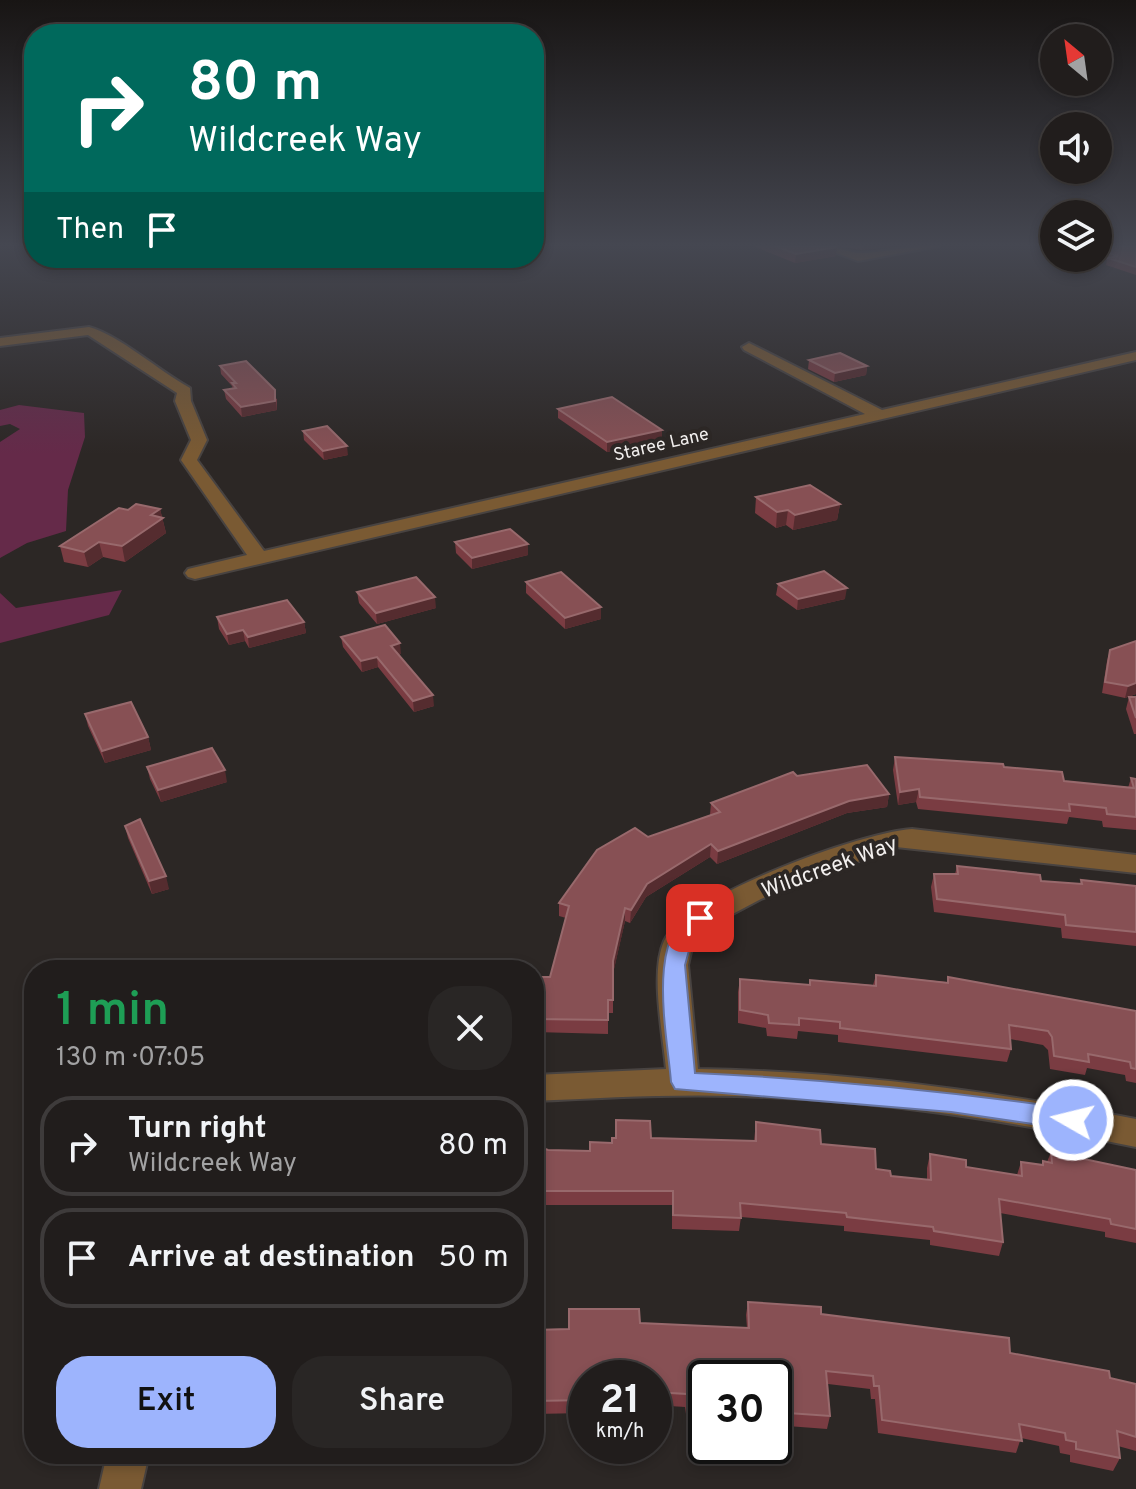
<!DOCTYPE html>
<meta charset="utf-8">
<style>
body{margin:0;font-family:Overpass,sans-serif;background:#292625;color:#f1f3f6;height:100vh;display:flex;flex-direction:column;font-size:30px;white-space:nowrap}
*{box-sizing:border-box;margin:0}
p{font-size:26px;color:#a2a2a3}
.icon{flex:none;width:44px;height:44px;fill:none;stroke:currentColor;stroke-width:2;stroke-linecap:round;stroke-linejoin:round}
.map{position:relative;flex:1;overflow:hidden}
.drawer{position:absolute;left:24px;top:960px;width:520px;height:504px;display:flex;flex-direction:column;background:#211d1c;border-radius:32px;box-shadow:0 4px 12px #0003,0 0 0 2px #3e3b3b}
.drawer>*{flex:none}
.banner{position:absolute;left:24px;top:24px;width:520px;height:244px;border-radius:32px;box-shadow:0 4px 12px #0003,0 0 0 2px #3e3b3b;background:#00695c;color:#fff;overflow:hidden}
.needle{width:52px;rotate:331deg}
.controls{position:absolute;left:1040px;top:24px;display:grid;gap:16px}
.controls a{display:grid;place-items:center;width:72px;height:72px;border-radius:50%;background:#211d1c;box-shadow:0 4px 12px #0003,0 0 0 2px #3e3b3b;font-size:40px}
.speed{position:absolute;left:568px;top:1360px;display:flex;gap:16px;font-size:40px;font-weight:700;text-align:center}
.speed>*{display:grid;place-content:center;width:104px;height:104px;border-radius:50%;background:#211d1c;box-shadow:0 4px 12px #0003,0 0 0 2px #3e3b3b;line-height:1}
.speed small{font-size:20px;font-weight:400}
.speed .limit{border:4px solid #111;border-radius:12px;background:#fff;color:#111}
.pin{position:absolute;display:grid;place-items:center;width:68px;height:68px;color:#fff;margin:-34px;border-radius:16px;box-shadow:0 4px 12px #0006}
.me{position:absolute;width:88px;margin:-44px;rotate:278deg;stroke-linejoin:round;filter:drop-shadow(0 0 6px #0008)}
.turn{display:flex;align-items:center;gap:28px;height:168px;padding:0 32px;font-size:36px}
.turn .icon{width:104px;height:104px;stroke-width:2.5}
.turn b{display:block;font-size:56px;line-height:68px}
.then{display:flex;align-items:center;height:76px;padding:0 32px;background:#0003;gap:16px;font-size:30px}
.round{display:grid;place-items:center;flex:none;width:84px;height:84px;border-radius:32px;background:#292625}
.headline{display:flex;align-items:center;justify-content:space-between;height:136px;padding:0 32px}
h1{font-size:48px;font-weight:600;line-height:60px;color:#1e9e55}
.button{display:flex;gap:16px;margin-top:auto;padding:16px 32px}
.button a{flex:1;height:92px;border-radius:32px;background:#9db4fd;color:#111;font-size:32px;font-weight:600;line-height:92px;text-align:center}
.button a+a{background:#292625;color:#f1f3f6}
ul{padding:0;list-style:none}
li{display:flex;align-items:center;gap:24px;height:100px;margin:0 16px 12px;padding:0 16px;border:4px solid #3e3b3b;border-radius:32px}
li div{flex:1}
li b{display:block;font-size:30px}
li em{font-style:normal}
.map>svg:first-child{display:block}
</style>
<div class="map">
<svg width="1136" height="1489" viewBox="0 0 1136 1489">
<rect width="100%" height="100%" fill="#2c2725"/>
<g fill="#652a49">
<polygon points="19,405 84,413 85,437 68,490 66,531 27,543 0,558 0,442 20,429 10,424 0,426 0,410"/>
<polygon points="122,590 109,615 0,643 0,593 16,608"/>
</g>
<g fill="none" stroke-linecap="round" stroke-linejoin="round">
<g stroke="#484341" stroke-width="4">
<g id="minor">
<path d="M818,246C834,245 847,253 862,253C888,252 913,245 939,246L858,261Z"/>
<path d="M89,327C119,335 159,371 190,388L191,401L207,440L197,460L264,551L865,414L744,350L742,347L749,343L882,410L1136,352V360L195,579L188,577L185,573L188,569L247,555L181,460L191,440L175,401L177,393L88,335L0,346V338Z"/>
<path d="M912,829L1136,855V873L896,847L761,899L710,926L693,943L688,965L698,1069C846,1071 991,1091 1136,1119V1147C1004,1120 871,1099 736,1096C668,1094 601,1098 534,1101V1075L666,1069C663,1034 650,973 664,941C685,896 862,832 912,829Z"/>
<polygon points="107,1454 149,1454 141,1489 99,1489"/>
</g>
</g>
<use href="#minor" fill="#7a5a33" fill-rule="evenodd"/>
</g>
<g fill="#7a3c42">
<polygon points="753,246 834,246 836,256 795,263"/>
<polygon points="835,246 893,246 862,250"/>
<polygon points="1136,246 1136,275 1106,265 1107,260 1098,257 1098,247"/>
<polygon points="809,360 867,366 866,375 834,382 808,369"/>
<polygon points="220,366 277,399 277,410 242,417 226,399 224,390 233,389 232,386 221,374"/>
<polygon points="558,409 662,439 607,452 558,418"/>
<polygon points="303,431 348,455 324,460 304,440"/>
<polygon points="756,497 840,504 837,520 793,530 786,525 776,528 755,513"/>
<polygon points="160,509 166,533 125,562 103,557 88,567 64,562 60,546 128,510"/>
<polygon points="455,542 528,555 472,569 456,553"/>
<polygon points="526,582 601,619 565,629 526,593"/>
<polygon points="778,584 845,599 797,610 776,595"/>
<polygon points="357,592 436,608 377,624 359,603"/>
<polygon points="217,617 304,622 306,633 249,648 245,641 229,645 219,629"/>
<polygon points="341,637 401,654 399,654 434,706 414,712 378,667 362,672 343,647"/>
<polygon points="1136,641 1136,694 1125,698 1102,693 1107,661 1110,650"/>
<polygon points="1129,697 1136,697 1136,734 1134,734 1126,709"/>
<polygon points="85,714 148,737 151,750 105,763 88,726"/>
<polygon points="895,757 1004,767 1064,781 1128,788 1131,778 1136,779 1136,830 1103,827 1102,821 1069,817 1067,824 918,809 916,802 898,805 893,770"/>
<polygon points="147,767 227,782 161,802 150,779"/>
<polygon points="797,776 889,794 887,807 847,813 717,864 710,857 646,897 630,923 625,921 613,973 613,1013 608,1013 608,1034 535,1032 535,1019 550,977 566,918 559,916 559,903 648,837 710,815 711,803"/>
<polygon points="125,826 169,889 152,894 128,838"/>
<polygon points="957,866 1041,881 1080,884 1081,880 1136,886 1136,946 1062,938 1061,928 934,912 931,887 934,874 955,874"/>
<polygon points="876,975 947,982 948,977 1136,1011 1136,1083 1126,1081 1125,1075 1087,1068 1085,1075 1050,1069 1048,1050 1043,1045 1010,1039 1011,1049 1007,1062 838,1042 838,1035 798,1031 797,1039 767,1036 766,1028 738,1023 738,992 740,979 809,985 810,980 873,985"/>
<polygon points="756,1122 821,1144 891,1176 927,1180 927,1168 930,1154 966,1167 1017,1175 1021,1162 1042,1165 1043,1161 1047,1162 1051,1152 1136,1170 1136,1243 1105,1237 1105,1232 1000,1213 1003,1242 999,1256 930,1245 930,1240 844,1231 844,1226 741,1217 739,1231 672,1229 672,1205 534,1205 534,1135 540,1147 548,1150 590,1151 612,1143 651,1138 754,1141"/>
<polygon points="748,1302 821,1314 1010,1353 1136,1384 1136,1451 1118,1446 1120,1458 1113,1471 1070,1462 1070,1455 1060,1453 1059,1446 1021,1438 1016,1453 878,1433 875,1399 871,1399 870,1389 828,1384 830,1416 827,1429 774,1425 774,1378 706,1378 706,1421 696,1421 696,1415 686,1414 685,1407 654,1405 654,1378 586,1378 586,1413 534,1414 534,1330 569,1329 640,1323 747,1328 746,1315"/>
</g>
<g fill="#552c2f">
<polygon points="863,246 893,246 862,250"/>
<polygon points="837,247 836,256 795,263 796,254"/>
<polygon points="867,366 866,375 834,382 835,373"/>
<polygon points="275,390 277,410 242,417 241,407"/>
<polygon points="662,430 662,439 607,452 607,442"/>
<polygon points="347,446 348,455 324,460 323,451"/>
<polygon points="840,504 837,520 793,530 795,515"/>
<polygon points="160,509 166,533 125,562 122,546 151,515"/>
<polygon points="788,510 786,525 776,528 777,512"/>
<polygon points="99,542 103,557 88,567 84,552"/>
<polygon points="528,544 528,555 472,569 472,558"/>
<polygon points="847,588 845,599 797,610 798,599"/>
<polygon points="435,597 436,608 377,624 376,613"/>
<polygon points="601,607 601,619 565,629 565,618"/>
<polygon points="304,622 306,633 249,648 248,637"/>
<polygon points="243,630 245,641 229,645 227,634"/>
<polygon points="400,643 401,654 392,656 391,646"/>
<polygon points="377,657 378,667 362,672 361,661"/>
<polygon points="1136,683 1136,694 1125,698 1128,686"/>
<polygon points="433,695 434,706 414,712 413,701"/>
<polygon points="148,737 151,750 105,763 102,751"/>
<polygon points="225,770 227,782 161,802 158,790"/>
<polygon points="919,789 916,802 898,805 900,792"/>
<polygon points="889,794 887,807 847,813 717,864 718,851 849,801"/>
<polygon points="711,844 710,857 646,897 630,923 631,910 647,884"/>
<polygon points="166,876 169,889 152,894 149,881"/>
<polygon points="625,908 625,921 613,974 613,961"/>
</g>
<g fill="#875054" stroke="#98696c" stroke-width="2">
<polygon points="775,246 834,246 837,247 796,254"/>
<polygon points="1106,246 1136,246 1136,267 1108,258 1118,256 1098,250 1098,247"/>
<polygon points="840,353 867,366 835,373 809,360"/>
<polygon points="246,361 275,390 275,401 241,407 224,390 236,388 232,383 236,383 220,366"/>
<polygon points="612,397 662,430 607,442 558,409"/>
<polygon points="327,426 347,446 323,451 303,431"/>
<polygon points="810,485 840,504 795,515 788,510 777,512 756,497"/>
<polygon points="136,504 160,509 151,515 163,518 122,546 99,542 84,552 60,546 119,508 128,510"/>
<polygon points="510,529 528,544 472,558 455,542"/>
<polygon points="824,571 847,588 798,599 778,584"/>
<polygon points="561,572 601,607 565,618 526,582"/>
<polygon points="416,577 435,597 376,613 357,592"/>
<polygon points="287,600 304,622 248,637 243,630 227,634 217,617"/>
<polygon points="385,625 400,643 391,646 433,695 413,701 377,657 361,661 341,637"/>
<polygon points="1136,641 1136,683 1128,686 1105,682 1110,650"/>
<polygon points="1129,697 1136,697 1136,718"/>
<polygon points="131,702 148,737 102,751 85,714"/>
<polygon points="212,748 225,770 158,790 147,767"/>
<polygon points="895,757 1003,764 1004,767 1062,772 1064,781 1134,788 1131,778 1136,779 1136,817 1107,814 1106,808 1069,804 1070,811 920,797 919,789 900,792"/>
<polygon points="867,765 889,794 849,801 718,851 711,844 647,884 631,910 625,908 613,961 613,1000 608,1000 608,1020 535,1019 538,977 550,977 569,906 559,903 597,850 635,828 648,837 720,812 711,803 793,772 797,776"/>
<polygon points="140,819 166,876 149,881 125,826"/>
<polygon points="957,866 1040,875 1041,881 1082,884 1081,880 1136,886 1136,932 1066,925 1065,915 937,899 934,874 958,874"/>
<polygon points="876,975 948,983 948,977 1136,1011 1136,1069 1131,1068 1130,1062 1088,1054 1089,1062 1054,1056 1052,1037 1048,1031 1009,1025 1011,1049 840,1028 840,1022 799,1018 799,1025 769,1023 768,1015 740,1010 740,979 810,985 810,980 876,986"/>
<polygon points="616,1120 650,1121 651,1138 756,1141 756,1122 820,1130 821,1144 875,1149 876,1169 890,1171 891,1176 931,1180 930,1154 966,1160 966,1167 1022,1176 1021,1162 1043,1165 1043,1161 1052,1163 1051,1152 1136,1170 1136,1229 1111,1224 1110,1219 999,1199 1003,1242 934,1231 933,1227 847,1217 846,1213 740,1203 741,1218 673,1215 673,1191 534,1191 534,1135 540,1135 540,1147 548,1150 590,1151 590,1142 612,1143 612,1138 616,1138"/>
<polygon points="748,1302 821,1307 821,1314 1009,1338 1010,1353 1109,1371 1110,1378 1136,1384 1136,1437 1117,1431 1120,1458 1076,1449 1076,1442 1066,1440 1065,1433 1019,1424 1022,1441 882,1420 879,1386 874,1386 873,1376 826,1371 830,1416 774,1412 774,1378 706,1378 706,1408 698,1408 697,1402 687,1401 687,1394 654,1392 654,1378 586,1378 586,1400 534,1401 534,1330 569,1329 569,1309 639,1309 640,1323 749,1328"/>
</g>
<linearGradient id="sky" x2="0" y2="1"><stop stop-color="#181514"/><stop offset="0.54" stop-color="#454751"/><stop offset="1" stop-color="#454751" stop-opacity="0"/></linearGradient>
<rect width="1136" height="454" fill="url(#sky)"/>
<path fill="#9db4fd" stroke="#6675a4" stroke-width="2" d="M700,910L711,918L693,936L685,965L695,1073C822,1079 947,1091 1073,1109L1082,1112L1085,1120L1082,1127L1073,1130L951,1112L675,1089L671,1082C668,1039 643,926 700,910Z"/>
<g text-anchor="middle" stroke-width="8" stroke-linejoin="round" paint-order="stroke">
<g font-size="18" fill="#f2efee" stroke="#2c2725">
<text transform="translate(661 444) rotate(-13)" y="6">Staree Lane</text>
</g>
<g font-size="22" fill="#f2efee" stroke="#2c2725">
<text transform="translate(829 866) rotate(-20)" y="8">Wildcreek Way</text>
</g>
</g>
</svg>
<div class="controls">
<a><svg class="needle" viewBox="-14 -14 28 28"><path d="M0-13l5 13h-10z" fill="#e53935"/><path d="M0 13l5-13h-10z" fill="#a2a2a3"/></svg></a>
<a><svg class="icon" aria-label="sound" viewBox="0 0 24 24"><path d="M4 9h4l5-4v14l-5-4H4zM17 9q2 3 0 6"/></svg></a>
<a><svg class="icon" aria-label="layers" viewBox="0 0 24 24"><path d="M12 4l9 5-9 5-9-5zM3 14l9 5 9-5"/></svg></a>
</div>
<div class="speed"><div>21<small>km/h</small></div><div class="limit">30</div></div>
<div class="pin" style="left:700px;top:918px;background:#d93025"><svg class="icon" aria-label="arrive" viewBox="0 0 24 24"><path d="M6 21V4h12l-3 4 3 4H6"/></svg></div>
<svg class="me" style="left:1073px;top:1120px" viewBox="-20 -20 40 40"><circle r="17" fill="#9db4fd" stroke="#fff" stroke-width="3"/><path d="M0-11L8 9 0 5-8 9z" fill="#fff"/></svg>
<div class="banner">
<div class="turn"><svg class="icon" aria-label="right" viewBox="0 0 24 24"><path d="M7 20v-9h11M14 6l5 5-5 5"/></svg><div><b>80 m</b>Wildcreek Way</div></div>
<div class="then">Then<svg class="icon" aria-label="arrive" viewBox="0 0 24 24"><path d="M6 21V4h12l-3 4 3 4H6"/></svg></div>
</div>
<section class="drawer">
<div class="headline"><div><h1>1 min</h1><p>130 m · 07:05</p></div><a class="round"><svg class="icon" aria-label="close" viewBox="0 0 24 24"><path d="M6 6l12 12M18 6L6 18"/></svg></a></div>
<ul>
<li><svg class="icon" aria-label="right" viewBox="0 0 24 24"><path d="M7 20v-9h11M14 6l5 5-5 5"/></svg><div><b>Turn right</b><p>Wildcreek Way</p></div><em>80 m</em></li>
<li><svg class="icon" aria-label="arrive" viewBox="0 0 24 24"><path d="M6 21V4h12l-3 4 3 4H6"/></svg><div><b>Arrive at destination</b></div><em>50 m</em></li>
</ul>
<div class="button"><a>Exit</a><a>Share</a></div>
</section>
</div>
